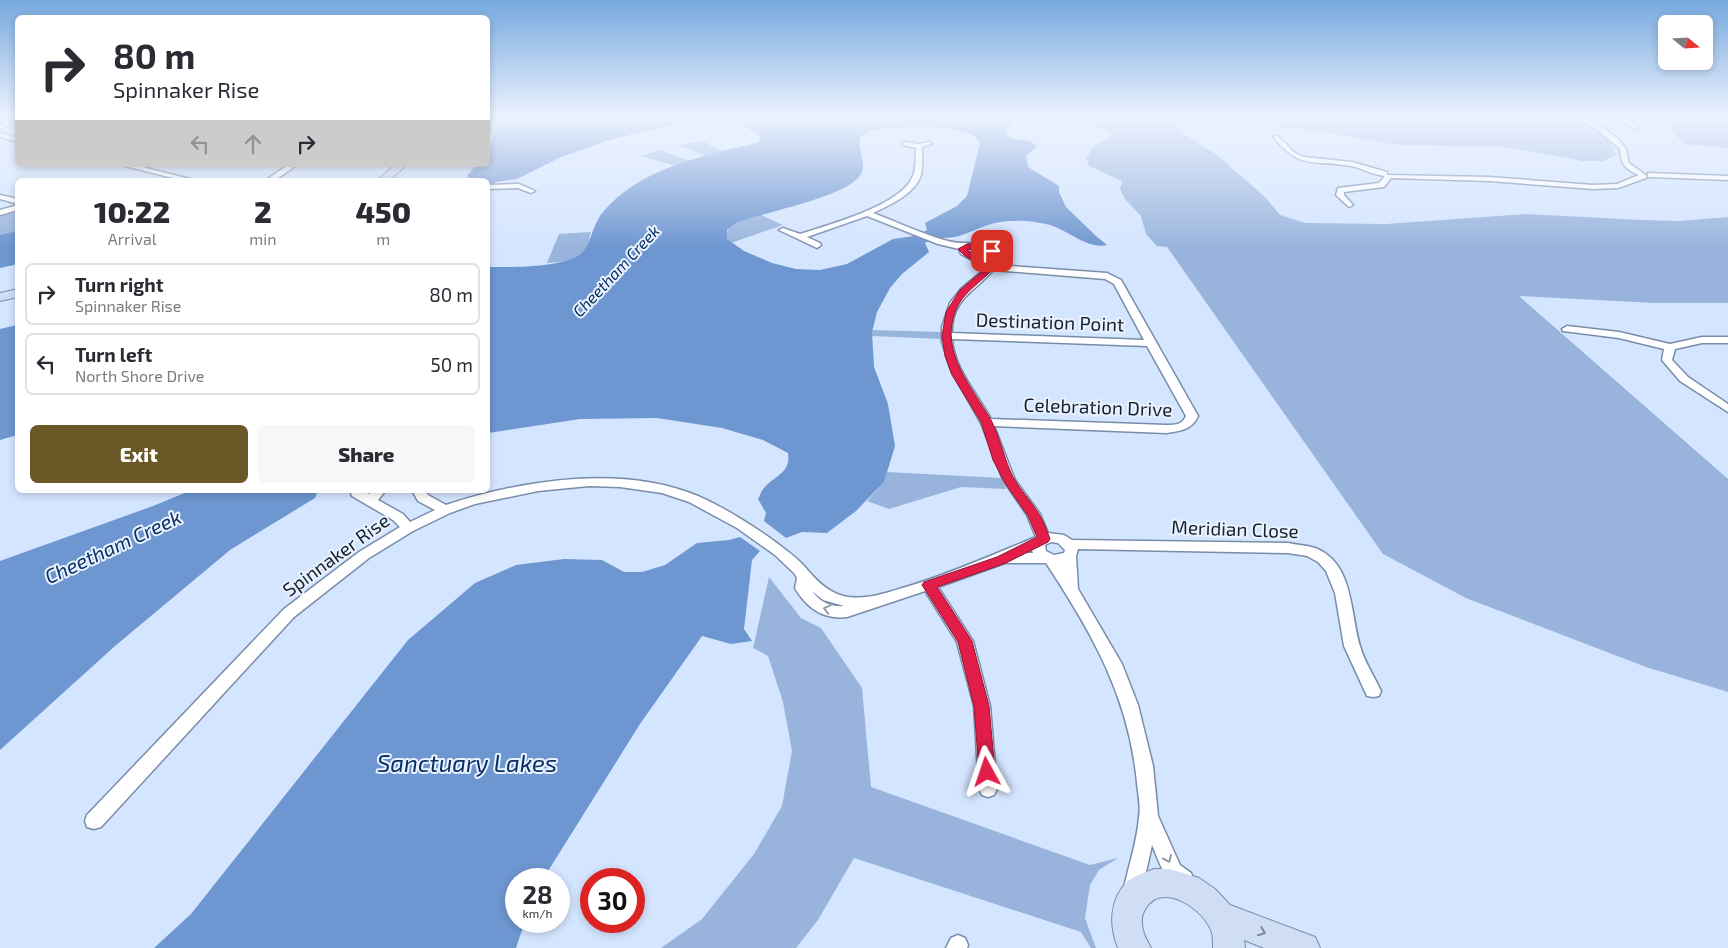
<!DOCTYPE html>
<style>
body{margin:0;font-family:"Exo 2",sans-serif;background:#f7f7f7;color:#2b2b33;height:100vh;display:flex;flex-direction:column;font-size:19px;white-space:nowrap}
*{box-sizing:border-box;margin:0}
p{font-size:16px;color:#7c7c81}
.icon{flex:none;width:28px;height:28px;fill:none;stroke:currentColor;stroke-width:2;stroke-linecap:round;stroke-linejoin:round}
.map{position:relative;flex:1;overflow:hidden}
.sheet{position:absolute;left:15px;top:178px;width:475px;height:315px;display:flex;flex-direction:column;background:#fff;border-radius:8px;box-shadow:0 2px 8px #0003}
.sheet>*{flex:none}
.banner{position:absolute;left:15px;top:15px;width:475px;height:152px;border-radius:8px;box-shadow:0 2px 8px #0003;background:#fff;color:#2b2b33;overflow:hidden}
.needle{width:32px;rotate:108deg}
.fabs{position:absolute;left:1658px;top:15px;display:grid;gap:10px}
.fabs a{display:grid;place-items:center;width:55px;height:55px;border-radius:8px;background:#fff;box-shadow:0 2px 8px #0003;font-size:25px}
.speed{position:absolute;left:505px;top:868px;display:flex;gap:10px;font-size:25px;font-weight:700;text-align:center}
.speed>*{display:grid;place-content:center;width:65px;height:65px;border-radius:50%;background:#fff;box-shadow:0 2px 8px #0003;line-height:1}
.speed small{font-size:12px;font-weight:400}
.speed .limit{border:8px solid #d22;background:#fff;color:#111}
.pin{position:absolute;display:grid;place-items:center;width:42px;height:42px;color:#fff;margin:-21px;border-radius:10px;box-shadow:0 2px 8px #0006}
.me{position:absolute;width:55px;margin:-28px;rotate:355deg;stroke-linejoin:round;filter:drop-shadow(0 0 4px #0008)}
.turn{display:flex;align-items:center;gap:18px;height:105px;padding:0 15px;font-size:22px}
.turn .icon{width:65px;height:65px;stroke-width:2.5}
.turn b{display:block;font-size:35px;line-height:42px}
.lanes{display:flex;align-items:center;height:48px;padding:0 15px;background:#0003;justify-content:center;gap:25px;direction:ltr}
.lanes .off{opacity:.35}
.eta{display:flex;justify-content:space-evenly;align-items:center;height:85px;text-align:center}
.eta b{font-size:30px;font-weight:800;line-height:35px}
.primary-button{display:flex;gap:10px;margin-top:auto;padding:10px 15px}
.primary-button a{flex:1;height:58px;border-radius:8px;background:#6a5927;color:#fff;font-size:20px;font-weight:800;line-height:58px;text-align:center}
.primary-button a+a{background:#f7f7f7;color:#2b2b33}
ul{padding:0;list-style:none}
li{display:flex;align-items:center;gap:15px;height:62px;margin:0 10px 8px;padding:0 5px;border:2px solid #e1e1e2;border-radius:8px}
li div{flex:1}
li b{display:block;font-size:19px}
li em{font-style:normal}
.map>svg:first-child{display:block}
</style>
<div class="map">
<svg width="1728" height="948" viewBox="0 0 1728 948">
<rect width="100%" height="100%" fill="#d4e5ff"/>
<g fill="#98b4dc">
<path d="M1057,117H1573C1589,125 1611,136 1616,155L1603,161H1583L1506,147L1398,145L1323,132L1240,123L1188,122L1177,125L1178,130L1217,155L1266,198L1280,215L1305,223L1386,224L1526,214L1641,220L1679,221L1728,217V303H1655L1519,296L1728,479V692L1646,667L1466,598L1383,554L1167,247L1157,246L1146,234L1141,216L1125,199L1120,189L1122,181L1089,166L1086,158L1095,145L1106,141L1112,135C1104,125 1068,124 1055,122Z"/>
<polygon points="1657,117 1728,117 1728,148 1685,144"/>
<polygon points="705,141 705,143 723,151 706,156 678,145"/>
<polygon points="660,150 690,161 675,166 641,156"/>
<polygon points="17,212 17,264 0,268 0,216"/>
<path d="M761,215L783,225L731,243L727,239L726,233C733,221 748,218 761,215Z"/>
<path d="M591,232C589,237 589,244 587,248C582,261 559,262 547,263L559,234Z"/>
<polygon points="872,330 941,332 942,339 872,336"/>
<polygon points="887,472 1001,478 1006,489 961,487 889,509 867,501 884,482"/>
<polygon points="769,577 801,618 821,628 862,688 871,787 1090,865 1118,858 1099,870 1090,885 1085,918 1096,948 1091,948 1081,932 854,858 818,920 796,948 661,948 702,919 754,854 782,806 792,751 783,702 768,656 753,648"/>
</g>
<g fill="#6e96d0" fill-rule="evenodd">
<path d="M499,117H1049L1040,120L1014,122L1006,132L1010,138L1030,141L1037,146L1026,156L1028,167L1059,186V192L1066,207L1096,236L1107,245C1089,250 1067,230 1050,225C1030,220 1007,219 988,225C978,228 969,233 959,236C946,239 939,236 925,243L929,252L902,274L890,288L877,312L872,332L874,367L888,404L895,446L884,482L856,511L827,533L802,532L786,538L764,521L766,513L758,499C760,496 761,491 764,488C775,475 791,473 788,453L763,440L722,428L657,418L580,419L488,433V267C513,267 555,268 578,256C591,249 591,226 603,212C639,169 701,156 753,144L759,142L760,136L744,126L732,122L718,118H701L609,140L559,158L517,179L496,182L488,187V180H473L467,176L476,165H488V149L496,132ZM888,128C907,127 972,123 980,143L967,196L957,206L925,223L927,230L914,236L893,239L847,264L820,270L796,269L772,263L744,251L727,239V230L736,223C763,212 849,197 861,174C867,164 857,148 860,137L869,131Z"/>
<polygon points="17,231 17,264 0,268 0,235"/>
<polygon points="17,325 17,435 0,440 0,329"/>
<polygon points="192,490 318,490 315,498 230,550 115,646 0,750 0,561 153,506"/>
<polygon points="740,537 760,551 752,560 744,629 752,641 731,644 702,636 640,724 543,879 516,879 516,921 525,921 516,948 154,948 191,914 408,640 475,583 516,565 564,559 602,560 624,572 642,572 665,565 697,543 729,540"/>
</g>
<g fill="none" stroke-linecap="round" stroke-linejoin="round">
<g stroke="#798ca9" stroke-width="3">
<g id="street">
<polygon points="9,117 15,117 7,126 0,129 0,125"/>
<path d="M1574,117C1588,116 1618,135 1625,148C1628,152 1627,158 1629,163L1647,176L1646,178L1618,188L1593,189L1489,181L1391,178L1384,187L1344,192V195L1353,205L1349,207L1336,195L1338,188L1379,183L1385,176C1373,175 1362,168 1351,166C1312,159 1302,171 1273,137L1278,136L1295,153L1304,157L1352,162L1387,172V175L1489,177L1593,185L1617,184L1639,175C1626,170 1620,164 1620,149L1599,131Z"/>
<polygon points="1619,117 1625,117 1639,128 1634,129"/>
<polygon points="1670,117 1677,117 1674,119"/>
<polygon points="0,133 18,138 18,142 0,137"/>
<path d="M904,142L919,144L929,142L932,144L922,147C922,156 923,166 921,175C915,194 890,205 873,213C897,222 920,233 944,240C962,246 977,240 994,247L996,265L1107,273L1121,280L1198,416C1192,430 1180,431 1166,433L994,426L1015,480L1040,514L1048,533L1064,535L1072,540L1288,543C1297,545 1306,545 1315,548C1354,563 1350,613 1360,646C1364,661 1374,676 1381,691L1379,696L1373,697L1367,696L1344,646L1335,593L1326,571L1318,562L1307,556L1288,553L1078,549L1076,556L1078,589L1122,664L1138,705L1153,766L1158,816L1180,865L1191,873L1194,880L1191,887L1184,889C1164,882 1160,863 1152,845L1140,899L1133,902L1126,899L1123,892C1128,868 1137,842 1139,817C1141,806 1138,794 1137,783C1129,697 1092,633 1046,563H1005L938,587L973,641L990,706L997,789L994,795L988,797L982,795L979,789L974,706L957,642L925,591L847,617C823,620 806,607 795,588L797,578L795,574L775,555L737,528L689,502L662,493L620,487L589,486L538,491L475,504L450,513L413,531L369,558L294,617L101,827L94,829L87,827L85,821L87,815L284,609L359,552L400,527L393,520L352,496L351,493L352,490H362L369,494L373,490H386L378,500L403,514L410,522L435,510L418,501L412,490H424L428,495L446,505C522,480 622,464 698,496C723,507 747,522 770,538C782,547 795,556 805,567C814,578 827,592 843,596C865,601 885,593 906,587C952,573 992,555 1036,537L1027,515L1003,480L981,423L951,370L942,342V327L950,303L961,289L986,268L961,254L959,249L938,244L867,216L807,237L820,243L821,245L817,248L779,230L783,228L800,234C828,225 899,206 912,178C917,169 915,157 916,148L902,145V143ZM980,248L987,250L988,256L982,258L968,249ZM993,270L1105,279L1114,284L1144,340L952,333C951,299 975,292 993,270ZM952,339L1147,346L1186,416C1182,425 1175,425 1166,425L991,419C977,393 954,369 952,339ZM1051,542L1058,543L1065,550L1064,553L1054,555L1046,551L1045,545ZM1032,550L1033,553H1026ZM812,591L823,600L844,606C830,607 820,602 812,591Z"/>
<polygon points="121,165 134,165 194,180 181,180"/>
<polygon points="288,165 297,165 275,180 266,180"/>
<polygon points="1648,173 1728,176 1728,180 1651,177 1648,177"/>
<polygon points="519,184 535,191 531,193 518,188 488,189 488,185"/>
<polygon points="0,195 18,199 18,204 0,199"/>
<polygon points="18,205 18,210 0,215 0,210"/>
<polygon points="1567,326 1619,332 1670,344 1702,337 1728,337 1728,343 1702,343 1675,349 1672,360 1688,377 1728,404 1728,412 1680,381 1662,360 1664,349 1619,338 1563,331 1562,329"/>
<polygon points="958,935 965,938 968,945 967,948 946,948 951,938"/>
</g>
</g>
<g stroke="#798ca9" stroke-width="2">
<g id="secondary">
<polygon points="395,165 406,165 390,180 378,180"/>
<polygon points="18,289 18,297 0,301 0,293"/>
<path d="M1154,869H1170L1199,878L1215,889L1230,905L1315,937L1320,948H1264L1244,940L1245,948H1213C1213,943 1213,937 1212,933C1205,909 1162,881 1146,908C1141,915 1141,922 1143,930C1144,936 1148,942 1151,948H1118C1109,926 1109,899 1128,881C1134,876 1146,872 1154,869Z"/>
</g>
</g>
<use href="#street" fill="#fff" fill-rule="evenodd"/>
<use href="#secondary" fill="#cfdef4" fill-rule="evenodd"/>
</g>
<defs><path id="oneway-chevron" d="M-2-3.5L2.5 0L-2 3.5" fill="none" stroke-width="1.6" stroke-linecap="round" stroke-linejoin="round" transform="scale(1.25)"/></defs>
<g stroke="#979ba0">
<use href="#oneway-chevron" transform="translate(827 609) rotate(-165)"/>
<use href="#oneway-chevron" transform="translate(1168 859) rotate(66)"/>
</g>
<use stroke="#7d889a" href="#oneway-chevron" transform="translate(1262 932) rotate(21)"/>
<linearGradient id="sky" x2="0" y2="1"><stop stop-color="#77a8de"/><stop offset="0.47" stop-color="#ecf3ff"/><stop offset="1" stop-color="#ecf3ff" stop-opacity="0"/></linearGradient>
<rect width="1728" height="249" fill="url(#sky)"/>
<path fill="#e11d48" stroke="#92132f" d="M981,243L990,245L996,251L992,254L981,248L967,250L995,267C982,282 962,292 955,312C940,353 972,387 991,420C1000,437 1004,459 1013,477C1020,490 1031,501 1039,514C1044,522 1047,531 1050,539L1048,542L1006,563L937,587L972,641L989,706L995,772L993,777L987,779L981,777L979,772L974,706L958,642L922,585L924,582L997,557L1037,537L1028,516L1005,483L993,460L981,422L952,375L945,356L942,336L946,312L960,290L986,268L965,256L958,249L967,244Z"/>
<g text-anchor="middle" stroke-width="4" stroke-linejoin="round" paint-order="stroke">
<g font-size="16" font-style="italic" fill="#092f63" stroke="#e9f2ff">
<text transform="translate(616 271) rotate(-47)" y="6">Cheetham Creek</text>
</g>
<g font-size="19" fill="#18202b" stroke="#e9f2ff">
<text transform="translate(1050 322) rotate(2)" y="7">Destination Point</text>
<text transform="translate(1098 407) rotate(2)" y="7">Celebration Drive</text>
<text transform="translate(1235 529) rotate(2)" y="7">Meridian Close</text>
<text transform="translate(336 555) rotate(-36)" y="7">Spinnaker Rise</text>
</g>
<g font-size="20" font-style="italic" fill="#092f63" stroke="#e9f2ff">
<text transform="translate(113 547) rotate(-25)" y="7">Cheetham Creek</text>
</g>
<g font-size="24" font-style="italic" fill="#092f63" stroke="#e9f2ff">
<text x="467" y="772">Sanctuary Lakes</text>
</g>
</g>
</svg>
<div class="fabs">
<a><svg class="needle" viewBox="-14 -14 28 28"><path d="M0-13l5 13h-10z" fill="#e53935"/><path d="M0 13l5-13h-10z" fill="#7c7c81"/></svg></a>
</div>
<div class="speed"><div>28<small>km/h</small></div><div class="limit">30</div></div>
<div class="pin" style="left:992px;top:251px;background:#d93025"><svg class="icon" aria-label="arrive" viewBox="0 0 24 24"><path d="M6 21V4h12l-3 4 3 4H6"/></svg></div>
<svg class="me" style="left:987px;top:772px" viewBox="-20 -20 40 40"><path d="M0-17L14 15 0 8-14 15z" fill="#e11d48" stroke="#fff" stroke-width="4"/></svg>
<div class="banner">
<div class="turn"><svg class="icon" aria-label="right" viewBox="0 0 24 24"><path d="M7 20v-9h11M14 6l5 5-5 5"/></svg><div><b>80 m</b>Spinnaker Rise</div></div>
<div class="lanes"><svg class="icon off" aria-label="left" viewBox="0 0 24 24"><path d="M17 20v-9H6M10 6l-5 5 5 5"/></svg><svg class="icon off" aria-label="ahead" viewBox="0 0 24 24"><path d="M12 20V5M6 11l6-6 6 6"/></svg><svg class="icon" aria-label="right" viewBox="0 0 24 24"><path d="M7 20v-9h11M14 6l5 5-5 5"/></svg></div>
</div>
<section class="sheet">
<div class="eta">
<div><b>10:22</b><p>Arrival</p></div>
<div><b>2</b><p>min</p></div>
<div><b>450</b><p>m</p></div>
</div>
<ul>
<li><svg class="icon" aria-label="right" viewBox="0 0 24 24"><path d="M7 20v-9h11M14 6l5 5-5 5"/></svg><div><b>Turn right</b><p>Spinnaker Rise</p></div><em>80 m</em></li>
<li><svg class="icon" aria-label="left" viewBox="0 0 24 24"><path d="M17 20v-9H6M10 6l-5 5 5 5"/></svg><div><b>Turn left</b><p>North Shore Drive</p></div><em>50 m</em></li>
</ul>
<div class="primary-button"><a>Exit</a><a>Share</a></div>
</section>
</div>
